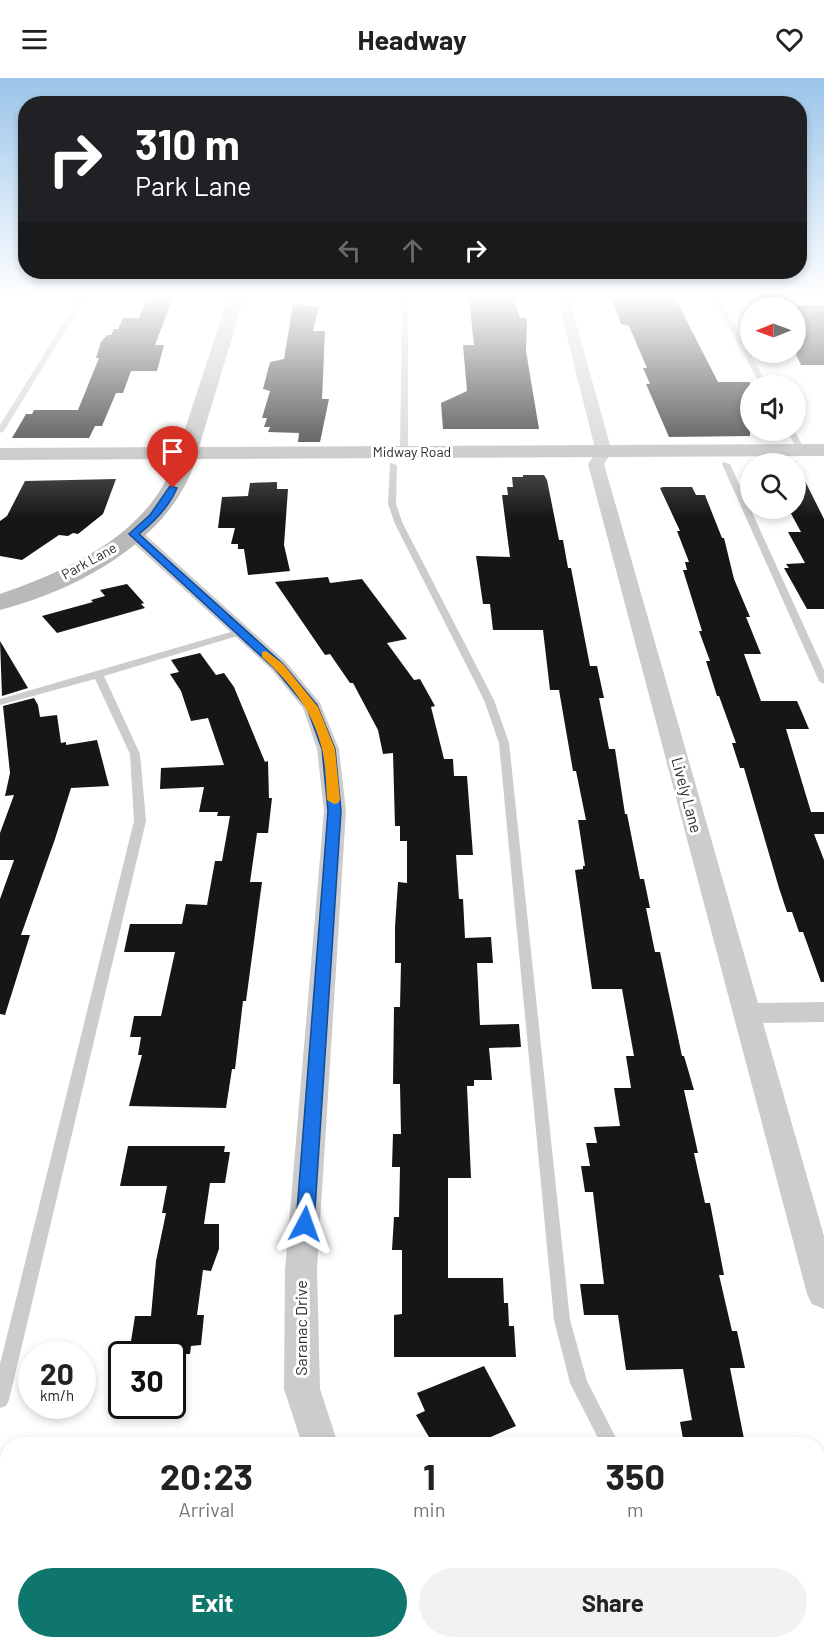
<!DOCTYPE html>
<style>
body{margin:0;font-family:Barlow,sans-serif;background:#f2f2f2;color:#222;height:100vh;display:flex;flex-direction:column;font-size:22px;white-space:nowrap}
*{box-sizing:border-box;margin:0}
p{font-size:20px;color:#767676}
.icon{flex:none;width:33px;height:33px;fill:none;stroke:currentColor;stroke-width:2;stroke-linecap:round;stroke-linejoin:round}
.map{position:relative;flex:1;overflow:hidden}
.drawer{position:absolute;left:0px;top:1359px;width:825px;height:212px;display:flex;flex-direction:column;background:#fff;border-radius:24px 24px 0 0;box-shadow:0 3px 9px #0003}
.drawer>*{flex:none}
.top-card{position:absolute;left:18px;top:18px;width:789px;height:183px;border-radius:24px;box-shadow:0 3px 9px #0003;background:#202124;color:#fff;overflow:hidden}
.needle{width:39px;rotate:269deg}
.fabs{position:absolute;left:740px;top:219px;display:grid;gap:12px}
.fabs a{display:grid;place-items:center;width:66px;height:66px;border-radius:50%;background:#fff;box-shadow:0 3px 9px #0003;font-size:30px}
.speed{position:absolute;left:18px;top:1263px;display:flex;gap:12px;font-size:30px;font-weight:700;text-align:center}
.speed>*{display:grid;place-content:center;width:78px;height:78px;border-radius:50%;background:#fff;box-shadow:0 3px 9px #0003;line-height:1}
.speed small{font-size:15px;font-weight:400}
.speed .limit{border:3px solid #111;border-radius:9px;background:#fff;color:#111}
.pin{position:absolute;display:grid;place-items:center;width:51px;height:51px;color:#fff;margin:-62px -26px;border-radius:50% 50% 50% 0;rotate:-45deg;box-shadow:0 0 6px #0007}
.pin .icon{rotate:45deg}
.me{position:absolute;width:66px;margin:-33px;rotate:4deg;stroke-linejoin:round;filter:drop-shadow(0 0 4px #0008)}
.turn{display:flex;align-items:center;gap:21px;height:126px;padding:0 18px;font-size:27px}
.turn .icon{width:78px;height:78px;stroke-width:2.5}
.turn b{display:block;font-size:42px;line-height:51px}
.lanes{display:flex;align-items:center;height:57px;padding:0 18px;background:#0003;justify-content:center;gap:30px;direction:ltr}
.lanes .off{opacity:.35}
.eta{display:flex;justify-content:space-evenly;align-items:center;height:102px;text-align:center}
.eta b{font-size:36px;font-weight:700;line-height:42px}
.cta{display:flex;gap:12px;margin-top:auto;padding:12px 18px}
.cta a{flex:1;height:69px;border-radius:36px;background:#0f766e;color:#fff;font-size:24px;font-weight:700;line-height:69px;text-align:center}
.cta a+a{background:#f2f2f2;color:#222}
header{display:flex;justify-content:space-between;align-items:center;height:78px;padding:0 18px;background:#fff;font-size:27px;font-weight:700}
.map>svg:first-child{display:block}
</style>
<header><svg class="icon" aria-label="menu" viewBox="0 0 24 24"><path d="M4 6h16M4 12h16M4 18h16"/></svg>Headway<svg class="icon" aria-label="heart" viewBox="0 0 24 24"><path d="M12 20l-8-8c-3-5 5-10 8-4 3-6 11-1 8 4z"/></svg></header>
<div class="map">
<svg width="824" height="1570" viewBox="0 0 824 1570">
<rect width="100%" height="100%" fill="#fff"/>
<g fill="#161616">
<polygon points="147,220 173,220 155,267 164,267 157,293 131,293 123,315 116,315 102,348 95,348 89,360 12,360 26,336 32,336 34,332 78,332 99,280 96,280 101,264 107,257 111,257 114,251 118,251 123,240 139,240"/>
<polygon points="469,220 513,220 520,240 527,240 526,273 539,351 443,351 441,325 467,313 463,267 474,267"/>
<polygon points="611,220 675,220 718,304 750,304 750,358 669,359 646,306 650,306 643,290 647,290 629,248 621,246"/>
<polygon points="293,226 319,229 313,253 325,253 322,321 329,321 320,364 298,364 299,355 268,354 270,349 264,349 267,340 262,340 270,313 263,311 270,284 284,281"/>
<polygon points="824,227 824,287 801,287 795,274 795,230 783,228"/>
<polygon points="795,383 824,441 824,531 807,531 784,490 789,490 786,486 805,485 788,454 801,454 788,430 795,430"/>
<polygon points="523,397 544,397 547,402 559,462 563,462 568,490 571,490 590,588 597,588 604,620 599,620 609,671 615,671 625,736 627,736 640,801 644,801 650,830 646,830 655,874 660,874 682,978 684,978 694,1012 684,1012 698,1075 694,1075 705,1125 710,1125 724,1197 719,1197 732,1253 737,1253 745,1290 730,1290 745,1366 684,1366 680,1344 692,1342 683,1291 626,1292 618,1237 584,1237 580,1206 604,1206 593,1114 585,1114 581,1088 590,1088 586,1065 597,1065 594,1049 620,1048 614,1010 631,1010 626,978 634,978 622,911 592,911 575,792 583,791 583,788 585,788 578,742 586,742 576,693 573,693 559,612 550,612 543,552 493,552 490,526 483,526 476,478 510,479 502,417 508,417 507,409 513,409 512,399 523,399"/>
<polygon points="116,401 103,436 78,456 73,455 68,458 59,457 22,482 0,478 0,443 7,438 25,403"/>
<polygon points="277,404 277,411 288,411 284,467 290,493 248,497 244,471 238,471 238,466 231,466 235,450 218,450 222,419 248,418 250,405"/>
<polygon points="663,409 692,409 696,417 705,417 722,460 724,460 734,501 750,539 746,539 761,576 744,576 761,623 797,623 809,651 786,651 811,734 824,734 824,756 814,756 824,782 824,904 821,904 803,854 799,854 792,834 787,834 779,810 744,690 740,690 732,665 736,665 719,618 717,618 706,583 710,583 699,553 702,553 683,492 687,492 685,484 689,484 677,453 680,453 660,410"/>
<polygon points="328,499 330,505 362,501 407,561 387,565 414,602 420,601 435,628 431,629 444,681 453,681 454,698 467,698 473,777 456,777 459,821 463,821 465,860 491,859 493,885 477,885 480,947 519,946 521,969 489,970 492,1002 474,1002 474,1008 467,1008 471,1100 448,1100 448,1200 503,1200 504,1225 508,1225 509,1248 514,1248 516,1279 394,1279 394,1237 402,1236 402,1172 392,1172 394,1139 399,1139 400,1089 392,1089 393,1056 401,1056 400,1006 393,1006 394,929 400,929 401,885 395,885 395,849 398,804 407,805 407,763 400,763 400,748 395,748 393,675 383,676 378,652 353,605 350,605 330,576 325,577 275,504"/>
<polygon points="127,506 144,525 141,526 145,530 57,555 42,538 93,524 91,522 105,518 100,512"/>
<polygon points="0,563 28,610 2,618"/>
<polygon points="200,575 216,597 224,595 234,609 265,684 268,683 269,720 272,720 268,755 257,755 250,804 262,804 246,923 243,923 235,991 232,991 226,1030 129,1028 142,977 138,977 141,959 130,959 134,938 161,938 175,874 124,874 130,846 182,846 186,826 207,827 215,783 222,783 230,738 217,738 218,734 199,734 204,709 160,711 161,690 224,687 208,640 191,643 181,613 170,596 179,594 171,582"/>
<polygon points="34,620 38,627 40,639 57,637 61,665 66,664 66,667 97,662 109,708 71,710 55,761 21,857 30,857 5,937 0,936 0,821 14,782 0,782 0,755 14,717 5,718 10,695 3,628"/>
<polygon points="128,1068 225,1068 224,1074 230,1074 225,1105 210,1105 204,1146 219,1146 219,1171 211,1193 203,1192 197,1237 204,1237 201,1267 191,1268 190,1276 129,1276 135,1238 151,1238 156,1183 166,1135 162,1135 167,1108 120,1108"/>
<polygon points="484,1288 516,1348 486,1361 489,1366 433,1366 416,1337 425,1333 417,1315"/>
</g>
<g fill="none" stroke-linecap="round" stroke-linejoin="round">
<g fill="#ccc" fill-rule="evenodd">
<polygon points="79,220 85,220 4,353 0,355 0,347"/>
<polygon points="402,220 408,220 408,374 404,376 400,374"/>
<polygon points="713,220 719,220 768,308 761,308"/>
<polygon points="787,352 794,352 805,372 804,374 798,374"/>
<polygon points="723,384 730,386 824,592 824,606 819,603 722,386"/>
<polygon points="390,385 397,387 396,426 403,446 494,622 509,665 570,1242 587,1303 619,1366 601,1366 570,1305 554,1242 499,665 484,622 395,446 388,426"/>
<polygon points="241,551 244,552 244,556 104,598 140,676 146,743 9,1322 6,1328 0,1330 0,1286 134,743 130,676 95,601 0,627 0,621"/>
<polygon points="818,1451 824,1451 824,1471 818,1470"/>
<polygon points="0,1482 8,1486 8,1521 0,1516"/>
<polygon points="30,1563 52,1563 55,1570 33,1570"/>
</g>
<g fill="#ccc" fill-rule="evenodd">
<polygon points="557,220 569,220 612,374 604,386 758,925 824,924 824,944 763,945 824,1158 824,1231 812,1226 807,1216 588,386 596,374"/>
<polygon points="134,451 140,452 286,584 320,625 339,671 346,733 317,1192 320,1311 338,1366 302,1366 284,1311 285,1192 324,733 317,671 303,630 272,592 128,460 126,456 128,452"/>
<polygon points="419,1563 463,1563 466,1570 421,1570"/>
</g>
<path fill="#b9b9b9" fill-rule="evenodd" d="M228,220H244L199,369L824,366V378L196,381C171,462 78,512 0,532V516C69,492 150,456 175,381L0,382V370L179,369Z"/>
</g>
<linearGradient id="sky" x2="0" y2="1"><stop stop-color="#9bc5ea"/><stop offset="0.5" stop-color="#fff"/><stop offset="1" stop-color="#fff" stop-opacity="0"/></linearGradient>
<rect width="824" height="440" fill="url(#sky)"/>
<path fill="#1a73e8" stroke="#114b97" stroke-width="1.5" d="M170,408L177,410C169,429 155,443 139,456L283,586L317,627L335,671L341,733L314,1146L311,1152L305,1154L298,1152L296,1146L328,733L322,671L307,630L275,591L129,456L150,437Z"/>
<path fill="#f59e0b" d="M266,573L283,586L318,629L335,671L340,722L338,725L334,726L327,722C326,705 326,687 322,671C314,634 289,603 262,579V574Z"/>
<g text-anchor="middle" stroke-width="6" stroke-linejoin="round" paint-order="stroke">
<g font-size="14" fill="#2f2f2f" stroke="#fff">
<text x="412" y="379">Midway Road</text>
<text transform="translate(89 483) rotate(-29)" y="5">Park Lane</text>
</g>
<g font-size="16" fill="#2f2f2f" stroke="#fff">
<text transform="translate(687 717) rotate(75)" y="6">Lively Lane</text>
<text transform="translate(301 1250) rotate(-90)" y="6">Saranac Drive</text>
</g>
</g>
</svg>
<div class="fabs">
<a><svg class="needle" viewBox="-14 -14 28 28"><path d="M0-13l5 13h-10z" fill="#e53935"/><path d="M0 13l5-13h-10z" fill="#767676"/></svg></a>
<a><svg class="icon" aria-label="sound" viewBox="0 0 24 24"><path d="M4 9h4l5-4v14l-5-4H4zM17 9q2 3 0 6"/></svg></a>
<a><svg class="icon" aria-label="search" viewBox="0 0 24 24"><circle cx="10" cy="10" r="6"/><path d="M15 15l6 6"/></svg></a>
</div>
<div class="speed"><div>20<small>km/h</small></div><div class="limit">30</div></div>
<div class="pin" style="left:173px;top:410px;background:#d93025"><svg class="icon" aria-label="arrive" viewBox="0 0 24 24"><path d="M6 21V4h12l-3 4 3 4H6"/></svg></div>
<svg class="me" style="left:305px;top:1146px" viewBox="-20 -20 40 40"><path d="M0-17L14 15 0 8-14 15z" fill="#1a73e8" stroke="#fff" stroke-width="4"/></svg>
<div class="top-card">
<div class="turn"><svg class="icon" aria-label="right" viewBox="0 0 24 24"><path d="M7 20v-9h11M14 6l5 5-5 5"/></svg><div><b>310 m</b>Park Lane</div></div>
<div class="lanes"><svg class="icon off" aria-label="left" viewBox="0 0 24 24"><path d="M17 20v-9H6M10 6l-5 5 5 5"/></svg><svg class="icon off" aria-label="ahead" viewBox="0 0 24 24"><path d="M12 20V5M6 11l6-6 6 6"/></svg><svg class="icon" aria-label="right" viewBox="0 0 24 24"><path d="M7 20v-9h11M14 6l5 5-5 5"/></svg></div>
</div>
<section class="drawer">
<div class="eta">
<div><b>20:23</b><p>Arrival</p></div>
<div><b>1</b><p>min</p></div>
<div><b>350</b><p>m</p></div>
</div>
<div class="cta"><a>Exit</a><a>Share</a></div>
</section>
</div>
